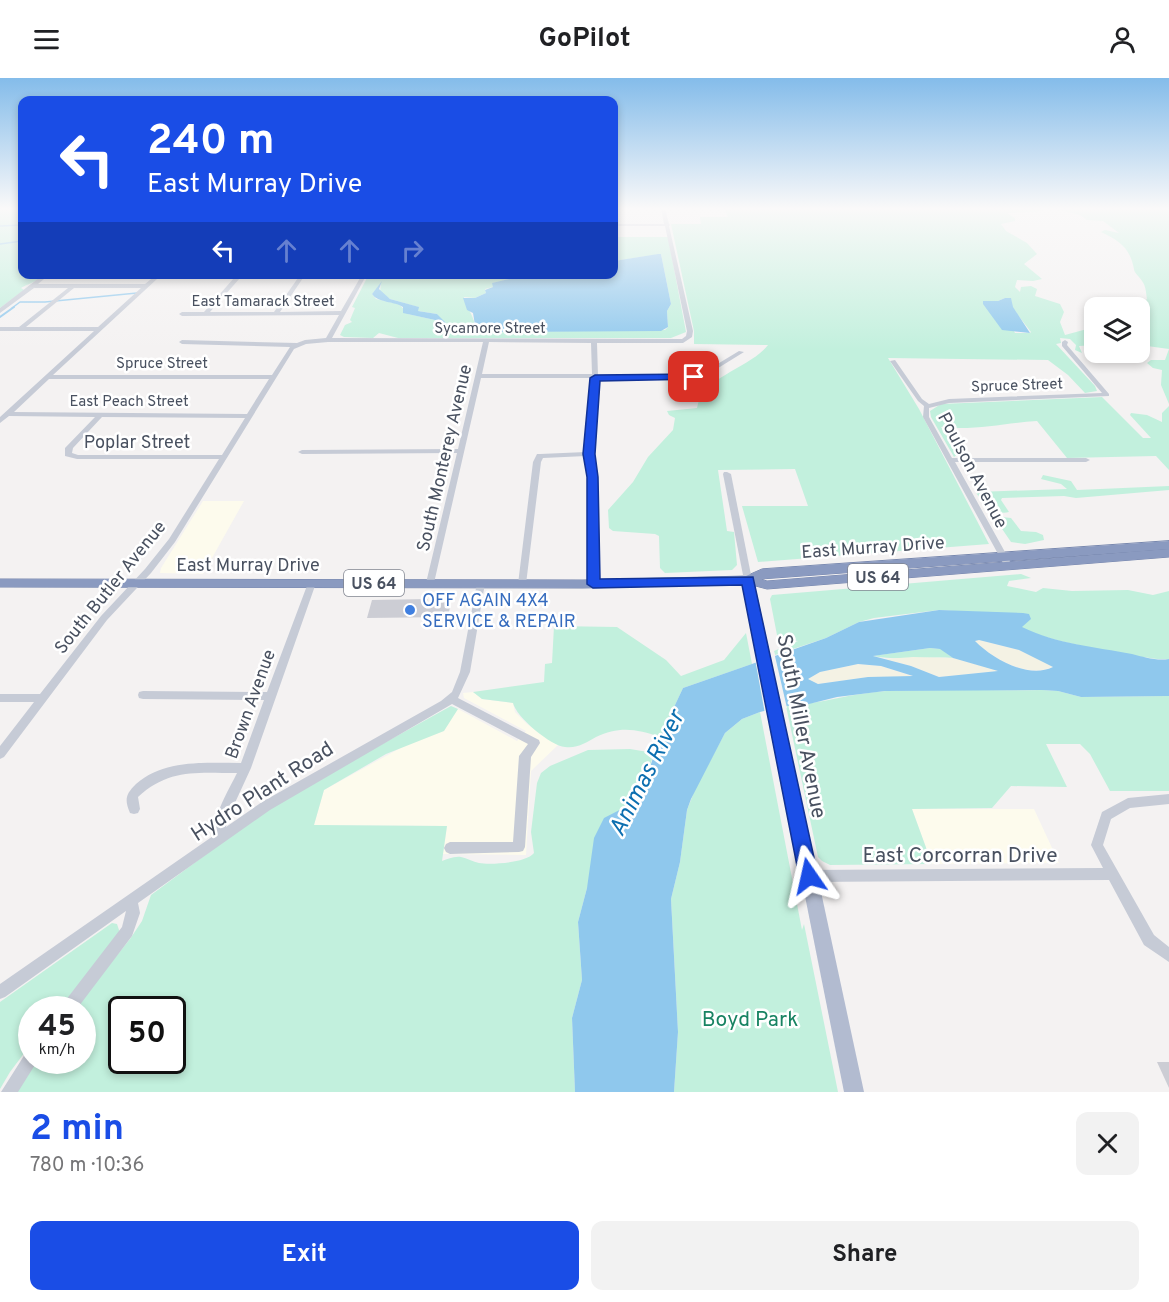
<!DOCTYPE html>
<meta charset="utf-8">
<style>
body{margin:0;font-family:Overpass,sans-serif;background:#f2f2f2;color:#202124;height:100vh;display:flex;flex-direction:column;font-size:22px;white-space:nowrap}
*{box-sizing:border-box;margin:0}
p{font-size:20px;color:#757577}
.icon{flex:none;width:33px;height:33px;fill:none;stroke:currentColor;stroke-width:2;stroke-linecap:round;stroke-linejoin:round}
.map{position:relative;height:1014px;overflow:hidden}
.panel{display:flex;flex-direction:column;background:#fff;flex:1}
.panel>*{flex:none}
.hud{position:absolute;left:18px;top:18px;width:600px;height:183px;border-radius:12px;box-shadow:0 3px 9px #0003;background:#1a4de6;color:#fff;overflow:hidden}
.fabs{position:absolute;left:1084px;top:219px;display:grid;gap:12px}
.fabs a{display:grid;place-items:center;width:66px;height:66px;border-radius:12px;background:#fff;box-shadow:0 3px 9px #0003;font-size:30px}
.speed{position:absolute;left:18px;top:918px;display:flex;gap:12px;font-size:30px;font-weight:700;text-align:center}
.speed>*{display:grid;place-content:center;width:78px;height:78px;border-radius:50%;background:#fff;box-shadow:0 3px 9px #0003;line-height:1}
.speed small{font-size:15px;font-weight:400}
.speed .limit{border:3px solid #111;border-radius:9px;background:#fff;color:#111}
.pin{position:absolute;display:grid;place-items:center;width:51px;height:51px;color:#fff;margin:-26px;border-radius:12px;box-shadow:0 3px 9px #0006}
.me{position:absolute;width:66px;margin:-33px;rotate:349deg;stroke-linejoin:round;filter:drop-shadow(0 0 4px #0008)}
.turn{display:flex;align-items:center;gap:21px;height:126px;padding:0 30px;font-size:27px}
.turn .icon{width:78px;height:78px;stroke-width:2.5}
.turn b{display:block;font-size:42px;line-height:51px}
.lanes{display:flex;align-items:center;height:57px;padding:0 30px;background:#0003;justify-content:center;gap:30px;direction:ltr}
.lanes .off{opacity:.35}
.round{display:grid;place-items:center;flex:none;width:63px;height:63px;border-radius:12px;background:#f2f2f2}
.overview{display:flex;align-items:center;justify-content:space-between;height:102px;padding:0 30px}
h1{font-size:36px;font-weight:700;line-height:45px;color:#1a4de6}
.primary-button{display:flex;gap:12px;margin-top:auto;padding:12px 30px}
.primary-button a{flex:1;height:69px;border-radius:12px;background:#1a4de6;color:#fff;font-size:24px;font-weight:700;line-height:69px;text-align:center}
.primary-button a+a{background:#f2f2f2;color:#202124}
header{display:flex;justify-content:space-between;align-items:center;height:78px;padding:0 30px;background:#fff;font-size:27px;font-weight:700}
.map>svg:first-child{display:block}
</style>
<header><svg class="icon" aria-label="menu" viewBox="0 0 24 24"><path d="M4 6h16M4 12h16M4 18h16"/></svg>GoPilot<svg class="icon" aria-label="person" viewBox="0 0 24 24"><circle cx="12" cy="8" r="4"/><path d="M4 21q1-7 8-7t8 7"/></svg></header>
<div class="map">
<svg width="1169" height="1014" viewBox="0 0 1169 1014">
<rect width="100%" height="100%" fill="#f4f2f2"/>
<g fill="#fdfbed">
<polygon points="203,423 244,423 203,496 160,495 161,490"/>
<polygon points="473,614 482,621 513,625 515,634 527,646 558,667 531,693 526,777 443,776 447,748 314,747 324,712 448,644 458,631 517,663 526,653 464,620 463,615"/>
<polygon points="912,731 1034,731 1059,785 932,786"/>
</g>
<g fill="#c2f0dd" fill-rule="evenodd">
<path d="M0,130H22V196L38,197L40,200C34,205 27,206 21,210L24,212L0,230Z"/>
<path d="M724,130H1038L1043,133L1007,135L1015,140V143L1001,146L1006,153L1027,165L1037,176L1024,186L1042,201L1033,203L1017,202L1015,209L1020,214L1021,209L1031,208L1037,211L1035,218L1060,226L1064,234L1060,244L1065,257L1087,251L1090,248L1089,241L1093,235L1095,236V267L1079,268L1082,275L1075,272L1076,267L1070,261L1060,260L1061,265L1056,266L1095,308L1097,313L1085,315L1068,297L1048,282L888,280L919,331L989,466L758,484L742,428H808L795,391L718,392L727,453L734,454L737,487L732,492L665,495L660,490L659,458L655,456L613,453L609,450L608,432L633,404L648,379L673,352L675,340L669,337L667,333L697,330C703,298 751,290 768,267L694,266V253L671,146H701L700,139H728ZM1005,220L1031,254L1030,255H1015L998,223Z"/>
<path d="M1052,130H1169V326L1161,307L1162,292L1153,290L1147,285L1151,282H1165L1169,271L1140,267V235L1146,230L1140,227L1147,221C1146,215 1146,208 1142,203C1140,199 1134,195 1134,191C1130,170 1120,163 1101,154L1105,152L1119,155L1103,143L1087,142L1080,137Z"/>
<path d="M614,159H668L686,254L671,260H398L379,255L373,260L344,259L340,257L345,247L352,244L350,242L355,230L352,229L369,196L526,197L493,205V209L485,211L486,215L475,220L464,219C466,229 473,236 475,247H442L437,236L418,233V229L390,221L380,214L381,205L372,216L376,221L399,226L408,236L435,242L438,245V248L476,250L488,254L665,252L668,249L667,233L671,226L661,176L614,183Z"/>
<path d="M1102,319L1143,360H1151L1130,337L1131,335L1147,337L1162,344V335L1169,328V392L1156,378L1067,380L1037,343C1005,345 974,353 941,349L958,376L954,379L931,339L930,333L941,326Z"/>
<path d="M1043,397L1071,403L1077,412L1169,408V412L1076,420L1064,418L1002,420L1001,422L1009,434C996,438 981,425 976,414L1067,411L1061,406L1041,401Z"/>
<polygon points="1002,439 1011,440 1021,453 1036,454 1043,457 1044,462 1025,466 1011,464 998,445"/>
<polygon points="1021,496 1031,500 1009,503 1007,508 1036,514 1043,510 1072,513 1128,512 1153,517 1169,513 1169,581 1157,581 1114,575 1060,563 1039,557 985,535 939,532 874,540 859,544 826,560 775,577 774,573 798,563 781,561 777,557 770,521 772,517"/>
<path d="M554,548L617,549L666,582L681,598L724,582L746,555L752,586L683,610L660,659C637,651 619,648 596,659C587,664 577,671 565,669C551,668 516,639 513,625L482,621L473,614L544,604L545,586L552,585Z"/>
<path d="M930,570L941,571L953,580C926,578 899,583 872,578Z"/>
<path d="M1042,612L1058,613L1081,619L1169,618V713H1110L1090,676L1080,666H1046L1067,709L1011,708L992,730L912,731L932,786L830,787L822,783L818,779L786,628C820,626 852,615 886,613C938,611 990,613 1042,612Z"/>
<path d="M451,628L458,631L444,653L386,676L324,712L314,747L447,748L442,783C448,781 454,778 461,779C467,780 473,784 479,785C491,787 526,785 534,775L531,754L537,705L541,695L550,688L588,672L630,671L654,675L639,722L622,731L587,810L578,844L582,902L572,940L575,1014H15L36,983L82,982V932L74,931L130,861L142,843L151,817L258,738L301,711ZM122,932H172V982H122Z"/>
<polygon points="760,634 802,852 804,846 838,1014 674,1014 678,954 671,821 680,784 687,732 696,709 725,655 742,641"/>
<polygon points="112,845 117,846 120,855 59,931 32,932 31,966 10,994 0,1011 0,924"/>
</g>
<g fill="#f4f2e4">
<path d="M979,562L1019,572L1054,588C1028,602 993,580 974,563Z"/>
<polygon points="913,579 953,580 1000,593 939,599 911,588 885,581"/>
<polygon points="858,586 881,588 915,599 868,599 818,606 808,601 820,594"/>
</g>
<g fill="#8fc8ed" fill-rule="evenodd">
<path d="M658,176H661L671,226L667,233L668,249L661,253L488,254L476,250H449L436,253L438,245L435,242L403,235V229C394,223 378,225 372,216L382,203L379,211L390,221L419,229L418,233L437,236L446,245L443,247H475L473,235L467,232L463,220H475L486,215L485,212L493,209L492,205L526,197L614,196V183Z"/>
<polygon points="1005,220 1011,220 1013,229 1030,255 1002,252 983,226 983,223 998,223"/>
<path d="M939,532L1023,535L1029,536L1031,541L1022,549C1057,566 1095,569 1132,576C1144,579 1156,583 1169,581V618L1081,619L1058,613L1042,612L885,613L837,619L805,627L786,628L760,634L742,641L725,655L691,721L687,732L680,784L671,821L678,954L674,1014H575L572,940L582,902L578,844L587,810L594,760L604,740L639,722L660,659L683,610L826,560L859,544ZM979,562L1019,572L1053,589C1028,601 993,581 975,563ZM930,570L940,571L953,580L998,593L939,599L911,588L873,578ZM858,586L881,588L913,598L868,599L818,606L808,601L820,594Z"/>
</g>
<polygon fill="#f4f2f2" points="774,574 787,630 765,636 755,581"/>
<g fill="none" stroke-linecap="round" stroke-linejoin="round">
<g stroke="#8fc8ed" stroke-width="1.5">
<polyline points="0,148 22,147"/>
<polyline points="0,166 22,163"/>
<polyline points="12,230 20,224 45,224 137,215"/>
</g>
<polyline stroke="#8fc8ed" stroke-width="2" points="0,239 14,229"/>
</g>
<g fill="#cccdd4">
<polygon points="428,521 427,525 451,524 448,539 367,540 372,522"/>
<polygon points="1157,984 1169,984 1169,1010"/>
</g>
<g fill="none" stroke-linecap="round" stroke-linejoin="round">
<g stroke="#7585ac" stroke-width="1">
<polygon id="highway" points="1169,463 1169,471 761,501 767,503 1169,471 1169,479 767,511 748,506 583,510 0,509 0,501 583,502 746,498 762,491"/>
</g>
<g fill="#c6cbd6" fill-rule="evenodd">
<path d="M661,130H665L669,146L670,147L669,148L693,253L692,259L683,265H597L598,298L701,296L739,273L744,274L702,300L598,302L593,376L596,398L597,505L596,507H590L589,505L588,398L586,378L543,380L541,384L526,506L522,509L518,506L533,384L537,376H540L586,374L592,300H481L434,505L430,508L426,505L457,375L302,376L298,374L302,372L458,371L483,264H328L306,266L294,271L175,464L151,495L107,542L4,679L0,681V668L34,624H0V616H40L101,538L145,491L169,461L219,381H77L65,378V370L95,339L9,338L0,345V339L94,253H0V249H19L68,210H34L0,235V230L44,196H50L38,206H145L156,197L367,196L332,260L682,261L686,258L687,253L665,148H614V146H664ZM234,200L204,234H182L179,236L182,238L339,237L326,260L305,262L297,265L182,262L179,264L182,266L290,269L272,297H53L157,201ZM240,200H298L274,234H210ZM303,200H360L341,233L280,234ZM74,210H141L98,249H26ZM489,264L591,265L592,296H482ZM49,301H269L247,336L14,334ZM102,339L245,340L222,377H78L72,375L73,370Z"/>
<polygon points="1065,262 1068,264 1067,267 1109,316 1109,318 949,325 929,330 929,339 952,380 1086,380 1090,382 1086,384 955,384 1010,483 1009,485 1003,485 923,339 924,328 918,323 890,283 895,282 922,321 929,326 949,321 1102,315 1062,268 1062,264"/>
<polygon points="724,394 727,394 731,396 752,502 748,505 744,502 723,396"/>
<path d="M312,502L316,505L251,690L228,740L226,749L262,724L441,623L452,614L460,594L477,505L481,502L485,505L470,594L458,620L539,662L540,665L531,679L525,769L523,773L519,774L450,776L446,774L444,770L446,766L450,764H513L519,678L528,666L452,626L270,732L138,825L140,835L132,858L76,932H60L62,927L122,849L126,833L5,919L0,921V906L216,756C211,740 230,710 237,695C198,695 169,690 138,719L140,731L138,735L134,736L130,735C124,721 126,716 136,706C164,681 206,685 241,685L264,622L143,621L139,620L138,617L139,614L143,613L267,614L308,505Z"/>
<polygon points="1169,716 1169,726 1130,730 1111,741 1103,767 1154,857 1169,869 1169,884 1144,867 1109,802 809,804 805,802 803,798 805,794 809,792 1103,790 1091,767 1102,734 1128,720"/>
<polygon points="32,971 32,982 38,982 18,1014 1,1014 27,973"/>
</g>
<polygon fill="#b2bbd0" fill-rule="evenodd" points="748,498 754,502 864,1014 844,1014 742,502"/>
<use href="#highway" fill="#8a9ac0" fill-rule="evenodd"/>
</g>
<linearGradient id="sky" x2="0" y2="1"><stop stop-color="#84bcea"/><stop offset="0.48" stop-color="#faf9f9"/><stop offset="1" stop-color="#faf9f9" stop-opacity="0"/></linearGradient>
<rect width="1169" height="272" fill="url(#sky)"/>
<polygon fill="#1a4de6" stroke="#113296" stroke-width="1.5" points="694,296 699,299 698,301 600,303 595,376 598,399 600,501 753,499 818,798 816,804 809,807 802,804 799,798 742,507 593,510 587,506 587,399 583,376 590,300 595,297"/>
<circle fill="#3f7fe0" stroke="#fff" stroke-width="2" cx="410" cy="532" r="6"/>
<g text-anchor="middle" stroke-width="5" stroke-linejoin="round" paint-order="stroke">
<g font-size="15" fill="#495160" stroke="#fff">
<text x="263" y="228">East Tamarack Street</text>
<text x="490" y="255">Sycamore Street</text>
<text x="162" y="290">Spruce Street</text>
<text transform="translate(1017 307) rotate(-2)" y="5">Spruce Street</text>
<text x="129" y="328">East Peach Street</text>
</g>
<g fill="#fff" stroke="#808590" stroke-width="1.5">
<rect x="848" y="486" width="60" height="26" rx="4.5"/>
<rect x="344" y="492" width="60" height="26" rx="4.5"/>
</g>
<g font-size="16" font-weight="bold" fill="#495160">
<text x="878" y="505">US 64</text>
<text x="374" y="511">US 64</text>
</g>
<g font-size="18" fill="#495160" stroke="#fff">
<text x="137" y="370">Poplar Street</text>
<text transform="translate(444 380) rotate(-77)" y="6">South Monterey Avenue</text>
<text transform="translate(973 392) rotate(62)" y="6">Poulson Avenue</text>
<text transform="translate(873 469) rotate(-4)" y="6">East Murray Drive</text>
<text x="248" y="493">East Murray Drive</text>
<text transform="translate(110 509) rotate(-51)" y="6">South Butler Avenue</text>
<text transform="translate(250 626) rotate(-70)" y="6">Brown Avenue</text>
</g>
<g font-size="18" fill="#366cbe" stroke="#fff" text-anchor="start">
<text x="422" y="528">OFF AGAIN 4X4<tspan x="422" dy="21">SERVICE &amp; REPAIR</tspan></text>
</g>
<g font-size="21" fill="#495160" stroke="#fff">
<text transform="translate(802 648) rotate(79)" y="7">South Miller Avenue</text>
<text transform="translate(262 713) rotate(-33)" y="7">Hydro Plant Road</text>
<text x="960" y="784">East Corcorran Drive</text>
</g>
<g font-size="21" fill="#188362" stroke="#fff">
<text x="750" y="948">Boyd Park</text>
</g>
<g font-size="24" font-style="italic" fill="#0c6fb0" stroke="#fff">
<text transform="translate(646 695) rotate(-63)" y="8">Animas River</text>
</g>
</g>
</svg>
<div class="fabs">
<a><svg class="icon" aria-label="layers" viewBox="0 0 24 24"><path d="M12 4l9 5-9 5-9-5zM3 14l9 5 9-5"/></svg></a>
</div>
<div class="speed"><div>45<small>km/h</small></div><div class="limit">50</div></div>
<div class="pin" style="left:694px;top:299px;background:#d93025"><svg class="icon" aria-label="arrive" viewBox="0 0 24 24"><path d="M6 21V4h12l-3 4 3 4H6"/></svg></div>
<svg class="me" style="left:809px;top:798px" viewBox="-20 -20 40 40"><path d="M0-17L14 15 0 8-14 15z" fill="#1a4de6" stroke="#fff" stroke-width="4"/></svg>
<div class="hud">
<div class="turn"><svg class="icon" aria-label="left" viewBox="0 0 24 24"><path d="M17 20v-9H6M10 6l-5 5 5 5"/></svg><div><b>240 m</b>East Murray Drive</div></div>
<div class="lanes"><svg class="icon" aria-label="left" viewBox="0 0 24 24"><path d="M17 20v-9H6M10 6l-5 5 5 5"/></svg><svg class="icon off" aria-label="ahead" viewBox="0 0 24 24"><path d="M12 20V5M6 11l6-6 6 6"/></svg><svg class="icon off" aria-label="ahead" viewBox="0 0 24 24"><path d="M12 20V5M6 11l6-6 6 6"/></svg><svg class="icon off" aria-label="right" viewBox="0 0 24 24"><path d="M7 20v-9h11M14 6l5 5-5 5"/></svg></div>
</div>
</div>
<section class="panel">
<div class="overview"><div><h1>2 min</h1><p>780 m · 10:36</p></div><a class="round"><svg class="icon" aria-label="close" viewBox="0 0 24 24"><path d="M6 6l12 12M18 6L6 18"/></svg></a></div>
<div class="primary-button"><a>Exit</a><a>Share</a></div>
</section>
